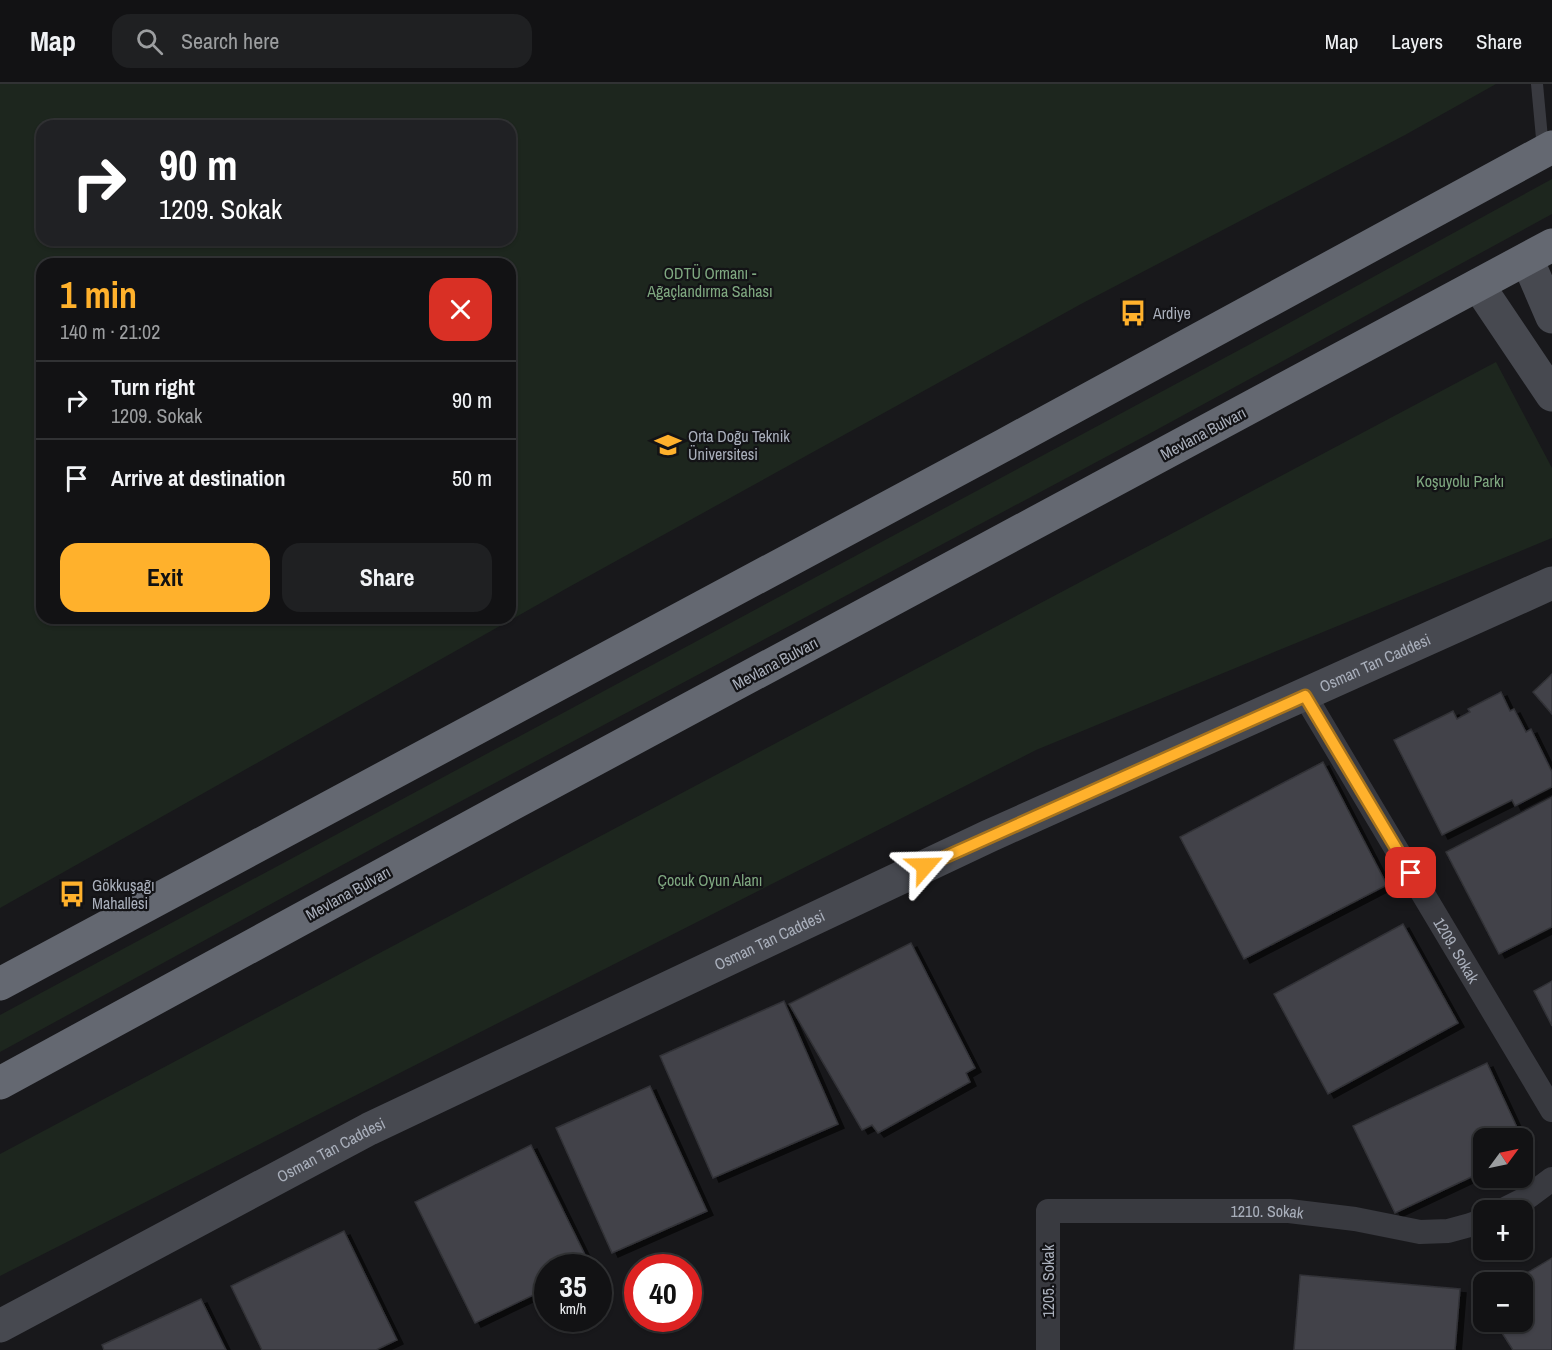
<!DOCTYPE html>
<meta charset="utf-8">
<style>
body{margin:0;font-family:"Archivo Narrow",sans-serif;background:#1f2022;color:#f1f3f6;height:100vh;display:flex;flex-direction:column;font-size:22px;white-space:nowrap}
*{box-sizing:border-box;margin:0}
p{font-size:20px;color:#9c9ea0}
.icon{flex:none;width:33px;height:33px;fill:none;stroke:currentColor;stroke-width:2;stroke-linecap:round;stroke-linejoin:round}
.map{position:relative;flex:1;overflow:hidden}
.sheet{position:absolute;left:36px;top:174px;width:480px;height:366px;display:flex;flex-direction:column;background:#121214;border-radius:18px;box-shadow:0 2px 4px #0004,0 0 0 2px #313234}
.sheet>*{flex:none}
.banner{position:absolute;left:36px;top:36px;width:480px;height:126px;border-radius:18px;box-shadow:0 2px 4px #0004,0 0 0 2px #313234;background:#202124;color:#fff;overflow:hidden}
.needle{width:39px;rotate:57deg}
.tools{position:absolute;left:1473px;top:1044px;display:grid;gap:12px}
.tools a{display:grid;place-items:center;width:60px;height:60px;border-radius:12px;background:#121214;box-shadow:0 2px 4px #0004,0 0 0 2px #313234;font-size:30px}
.speed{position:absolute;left:534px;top:1170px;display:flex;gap:12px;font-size:30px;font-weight:700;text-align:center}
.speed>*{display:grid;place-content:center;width:78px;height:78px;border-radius:50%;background:#121214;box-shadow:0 2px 4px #0004,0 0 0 2px #313234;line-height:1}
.speed small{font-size:15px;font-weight:400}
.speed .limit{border:9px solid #d22;background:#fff;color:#111}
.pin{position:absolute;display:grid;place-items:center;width:51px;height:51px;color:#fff;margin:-26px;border-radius:12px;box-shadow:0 3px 9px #0006}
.me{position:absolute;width:66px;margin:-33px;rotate:65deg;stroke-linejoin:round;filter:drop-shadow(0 0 4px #0008)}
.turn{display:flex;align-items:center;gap:21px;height:126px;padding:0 24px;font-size:27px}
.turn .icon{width:78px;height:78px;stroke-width:2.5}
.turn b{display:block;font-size:42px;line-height:51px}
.round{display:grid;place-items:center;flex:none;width:63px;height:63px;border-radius:18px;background:#1f2022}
.head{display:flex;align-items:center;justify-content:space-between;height:102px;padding:0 24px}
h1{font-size:36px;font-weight:800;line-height:45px;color:#ffb12c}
.cta{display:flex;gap:12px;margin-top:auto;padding:12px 24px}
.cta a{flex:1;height:69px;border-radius:18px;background:#ffb12c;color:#111;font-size:24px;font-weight:800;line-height:69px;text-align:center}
.cta a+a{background:#1f2022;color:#f1f3f6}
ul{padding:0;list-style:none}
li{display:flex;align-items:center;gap:18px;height:78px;padding:0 24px;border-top:2px solid #313234}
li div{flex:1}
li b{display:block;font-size:22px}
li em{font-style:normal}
header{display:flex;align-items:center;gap:36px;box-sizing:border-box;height:84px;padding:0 30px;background:#121214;border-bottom:2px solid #313234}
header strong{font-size:28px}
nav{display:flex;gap:33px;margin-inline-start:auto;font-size:21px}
.search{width:420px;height:54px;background:#1f2022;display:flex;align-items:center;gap:15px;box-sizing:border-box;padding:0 21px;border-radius:18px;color:#9c9ea0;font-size:22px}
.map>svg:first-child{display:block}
</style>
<header>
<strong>Map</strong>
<div class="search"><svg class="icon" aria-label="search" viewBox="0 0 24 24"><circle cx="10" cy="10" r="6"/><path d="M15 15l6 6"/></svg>Search here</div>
<nav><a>Map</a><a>Layers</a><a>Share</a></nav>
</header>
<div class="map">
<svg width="1552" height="1266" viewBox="0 0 1552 1266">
<defs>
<filter id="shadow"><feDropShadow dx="6" dy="4" stdDeviation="0" flood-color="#0009"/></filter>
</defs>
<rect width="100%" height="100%" fill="#18181b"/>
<g fill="#1d261e" fill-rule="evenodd">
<path d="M0,0H1496L1405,51L1081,220L569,503L0,824ZM42,42H510V156H42ZM42,180H510V534H42Z"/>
<polygon points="1552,95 1552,130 1147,351 390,755 0,968 0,931 1269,250"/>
<polygon points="1496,278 1552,384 1552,454 1036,666 0,1192 0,1070"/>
</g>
<g fill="#424348" stroke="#323237" stroke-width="1.5" filter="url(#shadow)">
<polygon points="1552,590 1552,630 1533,608"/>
<polygon points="1501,608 1510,627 1514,625 1526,648 1531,645 1552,688 1552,703 1515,722 1512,716 1442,751 1394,656 1453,627 1457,635 1470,628 1468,625"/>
<polygon points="1323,678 1387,801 1244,875 1180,753"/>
<polygon points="1552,713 1552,843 1499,870 1446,768"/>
<polygon points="1403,840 1458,939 1328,1010 1274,910"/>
<polygon points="911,859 975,984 966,989 970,998 878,1049 872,1041 862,1046 789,920"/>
<polygon points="1552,897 1552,942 1534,907"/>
<polygon points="784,917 838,1040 713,1094 660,972"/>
<polygon points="1487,979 1522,1054 1484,1054 1484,1087 1395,1129 1353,1042"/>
<polygon points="650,1002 707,1127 612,1169 556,1044"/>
<polygon points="531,1061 591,1183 548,1184 548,1204 475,1239 415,1118"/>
<polygon points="344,1147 397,1256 376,1266 262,1266 231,1202"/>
<polygon points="1552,1174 1552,1266 1513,1266 1495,1238 1522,1238 1522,1198 1512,1198"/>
<polygon points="1300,1191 1460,1205 1455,1266 1294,1266"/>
<polygon points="201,1215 226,1266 104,1266 102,1261"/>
</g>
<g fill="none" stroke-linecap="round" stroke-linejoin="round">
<polyline stroke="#393a40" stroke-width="12" points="1537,0 1543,65"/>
<g stroke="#393a40" stroke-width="24">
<path id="s1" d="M1305,612L1552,1026"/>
<polyline points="1503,1126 1525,1115 1552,1095"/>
<path id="s2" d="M1048,1266V1127H1289L1355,1135L1420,1148L1448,1147L1470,1141L1484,1136"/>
</g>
<g stroke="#474950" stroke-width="33">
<polyline points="1527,175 1552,233"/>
<polyline points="1478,201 1552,311"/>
<path id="s3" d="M0,1242L369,1045L989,752L1552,499"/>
</g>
<g stroke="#646871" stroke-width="33">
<polyline points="0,900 1004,361 1552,63"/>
<polyline points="0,999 514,719 1552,161"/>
</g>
</g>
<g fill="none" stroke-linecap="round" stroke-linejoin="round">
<g stroke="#a6731d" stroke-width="15">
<polyline id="route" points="925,782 1305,612 1411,789"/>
</g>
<use href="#route" stroke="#ffb12c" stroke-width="10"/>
</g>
<defs>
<g id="bus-bare" transform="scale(2.07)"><path d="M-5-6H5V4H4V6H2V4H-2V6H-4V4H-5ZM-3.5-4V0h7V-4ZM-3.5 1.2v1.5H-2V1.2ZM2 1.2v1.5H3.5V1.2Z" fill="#ffb12c" stroke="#131316" stroke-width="2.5" paint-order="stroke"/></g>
<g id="university-bare" transform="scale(2.07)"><path d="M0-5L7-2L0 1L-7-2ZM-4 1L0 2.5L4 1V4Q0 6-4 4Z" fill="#ffb12c" stroke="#131316" stroke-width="2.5" paint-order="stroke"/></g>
</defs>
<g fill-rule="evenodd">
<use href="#bus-bare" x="1133" y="229"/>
<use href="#university-bare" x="668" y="361"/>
<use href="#bus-bare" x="72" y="810"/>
</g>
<g text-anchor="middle" stroke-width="4.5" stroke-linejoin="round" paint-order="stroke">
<g font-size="16" fill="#7fa880" stroke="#131316">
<text x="710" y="195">ODTÜ Ormanı -<tspan x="710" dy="18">Ağaçlandırma Sahası</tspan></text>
<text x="1460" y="403">Koşuyolu Parkı</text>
<text x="710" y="802">Çocuk Oyun Alanı</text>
</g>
<g font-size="16" fill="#a9afbb" stroke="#131316" text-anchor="start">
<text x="1153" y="235">Ardiye</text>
<text x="688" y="358">Orta Doğu Teknik<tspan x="688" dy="18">Üniversitesi</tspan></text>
<text x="92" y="807">Gökkuşağı<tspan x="92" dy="18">Mahallesi</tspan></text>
</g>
<g font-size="16" fill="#a9afbb" stroke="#131316">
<text transform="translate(1203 349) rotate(-28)" y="6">Mevlana Bulvarı</text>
<text transform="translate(775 579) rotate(-28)" y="6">Mevlana Bulvarı</text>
<text dy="6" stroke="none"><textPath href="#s3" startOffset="1527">Osman Tan Caddesi</textPath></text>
<text transform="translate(348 809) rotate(-29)" y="6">Mevlana Bulvarı</text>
<text dy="6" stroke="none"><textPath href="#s3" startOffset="861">Osman Tan Caddesi</textPath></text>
<text dy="6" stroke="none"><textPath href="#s1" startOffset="296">1209. Sokak</textPath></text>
<text dy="6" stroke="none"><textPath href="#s3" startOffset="375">Osman Tan Caddesi</textPath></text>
<text dy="6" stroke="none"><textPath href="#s2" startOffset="358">1210. Sokak</textPath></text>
<text transform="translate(1048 1197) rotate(-90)" y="6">1205. Sokak</text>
</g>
</g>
</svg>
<div class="tools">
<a><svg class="needle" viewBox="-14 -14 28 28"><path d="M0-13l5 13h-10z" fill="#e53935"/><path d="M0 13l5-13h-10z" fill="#9c9ea0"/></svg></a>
<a>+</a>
<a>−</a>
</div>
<div class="speed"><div>35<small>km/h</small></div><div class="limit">40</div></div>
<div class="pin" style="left:1411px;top:789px;background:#d93025"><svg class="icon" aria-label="arrive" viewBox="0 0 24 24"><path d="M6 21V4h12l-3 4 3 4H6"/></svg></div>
<svg class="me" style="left:925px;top:782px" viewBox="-20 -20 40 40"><path d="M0-17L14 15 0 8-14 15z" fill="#ffb12c" stroke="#fff" stroke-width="4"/></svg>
<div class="banner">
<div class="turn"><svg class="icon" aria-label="right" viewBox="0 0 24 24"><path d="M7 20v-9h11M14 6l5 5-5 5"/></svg><div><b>90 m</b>1209. Sokak</div></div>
</div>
<section class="sheet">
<div class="head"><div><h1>1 min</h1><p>140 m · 21:02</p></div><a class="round" style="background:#d93025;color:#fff"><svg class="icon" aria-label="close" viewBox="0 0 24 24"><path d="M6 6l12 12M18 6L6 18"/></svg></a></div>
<ul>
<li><svg class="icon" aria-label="right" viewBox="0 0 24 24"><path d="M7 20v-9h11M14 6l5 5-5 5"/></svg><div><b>Turn right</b><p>1209. Sokak</p></div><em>90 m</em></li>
<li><svg class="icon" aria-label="arrive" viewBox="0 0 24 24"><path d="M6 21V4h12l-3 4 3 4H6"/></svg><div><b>Arrive at destination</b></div><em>50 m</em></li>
</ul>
<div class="cta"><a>Exit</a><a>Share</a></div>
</section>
</div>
